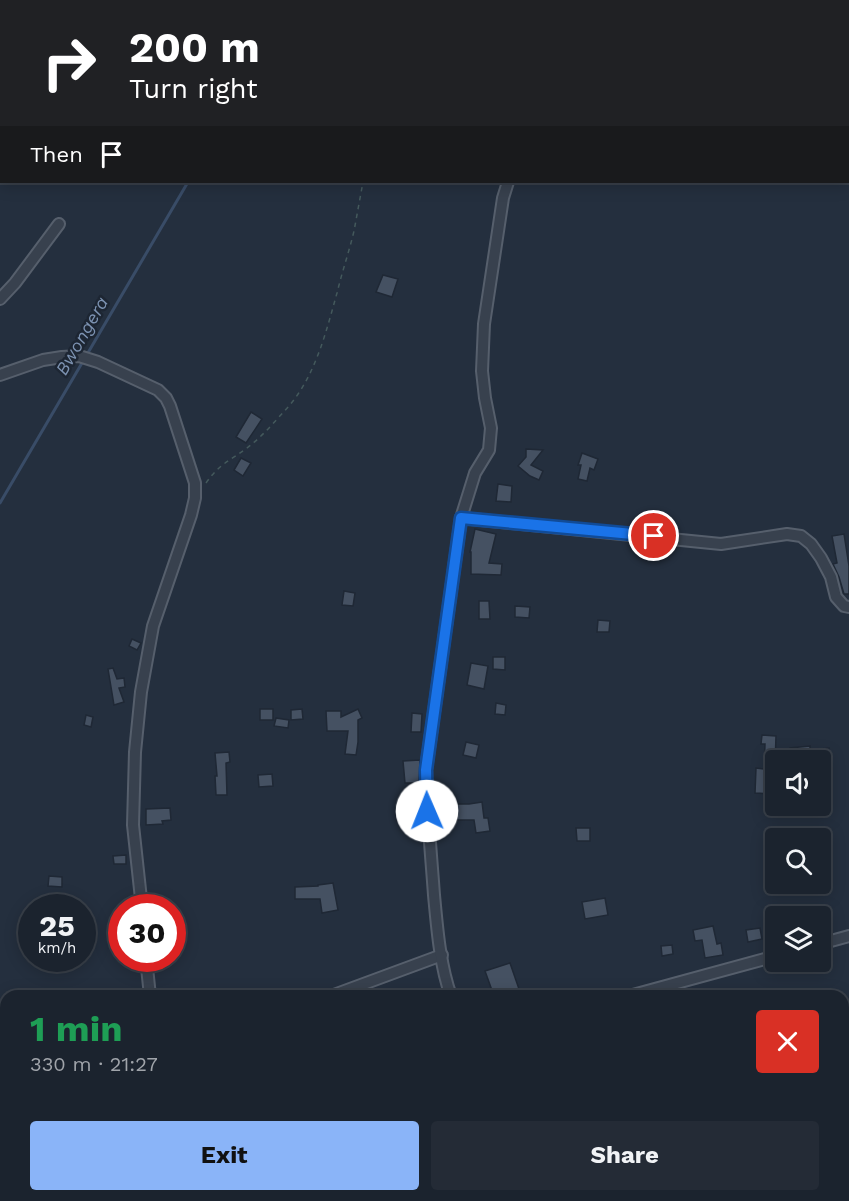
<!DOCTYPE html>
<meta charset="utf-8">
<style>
body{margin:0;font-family:"Work Sans",sans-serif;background:#242b36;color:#f1f3f6;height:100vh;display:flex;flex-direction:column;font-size:22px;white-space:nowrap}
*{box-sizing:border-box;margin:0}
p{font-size:20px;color:#a0a4aa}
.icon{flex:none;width:33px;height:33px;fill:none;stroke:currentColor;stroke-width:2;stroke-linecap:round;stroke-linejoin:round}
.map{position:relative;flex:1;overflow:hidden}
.sheet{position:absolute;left:0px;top:990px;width:849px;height:212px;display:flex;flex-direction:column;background:#1b232e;border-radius:18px 18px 0 0;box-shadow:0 3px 15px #0003,0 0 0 2px #39404a}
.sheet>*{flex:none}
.hud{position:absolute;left:0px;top:0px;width:849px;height:183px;box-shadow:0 3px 15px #0003,0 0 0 2px #39404a;background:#202124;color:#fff;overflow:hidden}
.tools{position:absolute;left:765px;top:750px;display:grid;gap:12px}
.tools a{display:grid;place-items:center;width:66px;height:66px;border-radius:6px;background:#1b232e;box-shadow:0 3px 15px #0003,0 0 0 2px #39404a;font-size:30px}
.speed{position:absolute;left:18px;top:894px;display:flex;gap:12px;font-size:30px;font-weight:700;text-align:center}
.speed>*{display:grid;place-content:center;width:78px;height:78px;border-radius:50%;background:#1b232e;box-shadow:0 3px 15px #0003,0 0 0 2px #39404a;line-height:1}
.speed small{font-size:15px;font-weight:400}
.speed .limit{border:9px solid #d22;background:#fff;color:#111}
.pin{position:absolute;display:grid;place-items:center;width:51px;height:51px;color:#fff;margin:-26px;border:3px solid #fff;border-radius:50%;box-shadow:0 2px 6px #0007}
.me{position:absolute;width:66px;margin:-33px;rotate:359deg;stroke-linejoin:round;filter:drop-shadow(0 0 4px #0008)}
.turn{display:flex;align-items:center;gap:21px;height:126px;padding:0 30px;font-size:27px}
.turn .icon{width:78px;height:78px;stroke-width:2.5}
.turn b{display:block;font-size:42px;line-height:51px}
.then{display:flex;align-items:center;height:57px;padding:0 30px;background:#0003;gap:12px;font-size:22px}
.round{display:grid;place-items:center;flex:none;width:63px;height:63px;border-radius:6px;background:#242b36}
.overview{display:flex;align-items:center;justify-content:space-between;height:102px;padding:0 30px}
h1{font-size:36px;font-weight:700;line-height:45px;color:#1e9e55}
.primary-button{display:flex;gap:12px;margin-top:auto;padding:12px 30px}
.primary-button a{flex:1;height:69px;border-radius:6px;background:#8ab4f8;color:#111;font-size:24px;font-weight:700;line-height:69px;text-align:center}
.primary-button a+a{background:#242b36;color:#f1f3f6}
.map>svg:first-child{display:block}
</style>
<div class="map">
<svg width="849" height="1201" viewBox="0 0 849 1201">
<rect width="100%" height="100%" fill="#242f3e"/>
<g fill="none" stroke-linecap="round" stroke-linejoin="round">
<g stroke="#394c67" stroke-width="3">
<polyline points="179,0 183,2"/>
<polyline points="228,2 228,0"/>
<polyline points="0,503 188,182"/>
</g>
</g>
<g fill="#455162" stroke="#1f2835" stroke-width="1.5">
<polygon points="383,275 398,279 392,297 376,292"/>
<polygon points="251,412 262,419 246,443 236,437"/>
<polygon points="526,449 543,450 531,465 543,471 539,480 530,476 518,466 526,457"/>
<polygon points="582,453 598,459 594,470 590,468 587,481 578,479 581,465 578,465"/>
<polygon points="241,458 251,463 243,476 234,470"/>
<polygon points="498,484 512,486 511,502 496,501"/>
<polygon points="475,529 496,534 489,563 502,564 501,575 471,574 471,552 470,552"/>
<polygon points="844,534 849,566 849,594 844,594 839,577 833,564 837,563 832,536"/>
<polygon points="344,591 355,593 353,606 342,605"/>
<polygon points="479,601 489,601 490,619 479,619"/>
<polygon points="515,606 530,607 529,618 515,617"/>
<polygon points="598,620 610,621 609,632 597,632"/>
<polygon points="132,639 141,643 137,650 129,646"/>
<polygon points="493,657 505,657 505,670 493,669"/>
<polygon points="471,663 488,666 484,689 467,685"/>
<polygon points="113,668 117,679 124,678 125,687 119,688 124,702 114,705 108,669"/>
<polygon points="496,703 506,705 505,715 495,714"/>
<rect x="260" y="709" width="13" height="11"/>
<polygon points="302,709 303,719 291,720 291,710"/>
<polygon points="358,709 362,718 358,720 358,742 356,755 345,754 348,731 327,731 326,711 341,711 341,717"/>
<polygon points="412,713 422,714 421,732 411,732"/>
<polygon points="86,715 93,717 91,727 84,725"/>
<polygon points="276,718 289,720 288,728 274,726"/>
<polygon points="762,735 776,736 774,794 755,793 756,768 764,769 765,744 761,744"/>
<polygon points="466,742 479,745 476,758 463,755"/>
<polygon points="810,746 810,756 791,757 790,748"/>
<polygon points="829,748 832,780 820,781 820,760 813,760 812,750"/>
<polygon points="229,752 230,762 226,763 227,795 216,795 215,776 217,776 215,753"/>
<polygon points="420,760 419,783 405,783 403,761"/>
<polygon points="272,774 273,786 259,787 258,775"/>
<polygon points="482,802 484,818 488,818 490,831 476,833 474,820 450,820 449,804 469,804"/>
<polygon points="170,808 171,820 162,821 163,824 146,825 146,809"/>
<polygon points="576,828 590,828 590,841 577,841"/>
<polygon points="126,855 126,864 114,864 113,856"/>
<polygon points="49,876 62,877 62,887 48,886"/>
<polygon points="333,883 338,910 322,913 320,899 295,899 295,887 318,886 318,885"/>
<polygon points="605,898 608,915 585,919 582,902"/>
<polygon points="713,926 717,944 721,943 723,955 705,958 702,940 695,941 693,930"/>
<polygon points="760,928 762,939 748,942 746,930"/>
<polygon points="672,945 673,954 662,956 661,946"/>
<polygon points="510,963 519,989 500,996 494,996 485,971"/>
</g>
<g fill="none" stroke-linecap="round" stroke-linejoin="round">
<g stroke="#565f6c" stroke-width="14">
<g id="minor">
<polyline points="646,2 648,0"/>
<polyline points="0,299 15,283 59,224"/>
<polyline points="0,375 43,360 62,357 79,356 98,362 158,390 166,398 170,406 195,483 195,498 191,515 153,626 141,692 135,752 133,825 142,908"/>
<polyline points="461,518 721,544 787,534 801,536 811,544 821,558 831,577 836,597 844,606 849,607"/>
<polyline points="820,944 849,936"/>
<polyline points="146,958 150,996"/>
<polyline points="331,996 442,955"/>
<path d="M451,996C440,966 437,927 434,895C431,853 427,812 426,770L461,518L475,473L489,450L491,428L485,398L482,371L484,324L503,198L508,182"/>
<polyline points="629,996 776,956"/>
<polyline points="0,1125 6,1122"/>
<polyline points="0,1187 6,1194"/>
<polyline points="224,1196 227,1201"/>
<polyline points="552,1196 555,1201"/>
<polyline points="743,1196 746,1201"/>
</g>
</g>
<g stroke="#44595c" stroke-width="1.5" stroke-dasharray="4.5 4.5" stroke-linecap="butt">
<polyline points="405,2 405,0"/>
<path d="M206,483C220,463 230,461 247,448C263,436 276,420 289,406C316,374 326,332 337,293C342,272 349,252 354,231C357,215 360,198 363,182"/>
</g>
<use href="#minor" stroke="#38414e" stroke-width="10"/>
</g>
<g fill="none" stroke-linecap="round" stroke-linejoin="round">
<g stroke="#114b97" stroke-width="15">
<polyline id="route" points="427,811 426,770 461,518 654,536"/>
</g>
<use href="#route" stroke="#1a73e8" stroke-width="10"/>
</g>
<g text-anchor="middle" stroke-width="5" stroke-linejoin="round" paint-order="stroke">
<g font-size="18" font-style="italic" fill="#7c92b1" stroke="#1d2633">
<text transform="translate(82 336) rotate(-60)" y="6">Bwongera</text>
</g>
</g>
</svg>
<div class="tools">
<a><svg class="icon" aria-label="sound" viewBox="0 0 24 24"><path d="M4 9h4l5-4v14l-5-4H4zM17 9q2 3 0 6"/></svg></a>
<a><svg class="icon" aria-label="search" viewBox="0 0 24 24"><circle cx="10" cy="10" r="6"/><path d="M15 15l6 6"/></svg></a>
<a><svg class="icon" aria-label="layers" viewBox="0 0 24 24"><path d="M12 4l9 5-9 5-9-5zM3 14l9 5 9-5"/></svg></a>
</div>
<div class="speed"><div>25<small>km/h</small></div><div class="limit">30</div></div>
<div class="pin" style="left:654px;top:536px;background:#d93025"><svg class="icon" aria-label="arrive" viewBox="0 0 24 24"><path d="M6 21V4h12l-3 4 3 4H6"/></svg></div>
<svg class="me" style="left:427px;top:811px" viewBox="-20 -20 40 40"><circle r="19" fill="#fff"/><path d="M0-13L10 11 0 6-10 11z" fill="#1a73e8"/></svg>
<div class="hud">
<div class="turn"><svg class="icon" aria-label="right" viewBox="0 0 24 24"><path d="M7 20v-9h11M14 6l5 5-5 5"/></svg><div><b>200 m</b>Turn right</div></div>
<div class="then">Then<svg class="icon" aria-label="arrive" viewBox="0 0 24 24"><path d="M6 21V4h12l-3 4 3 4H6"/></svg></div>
</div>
<section class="sheet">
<div class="overview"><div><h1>1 min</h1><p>330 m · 21:27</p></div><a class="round" style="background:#d93025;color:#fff"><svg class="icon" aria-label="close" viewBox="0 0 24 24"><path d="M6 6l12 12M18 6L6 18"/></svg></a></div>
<div class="primary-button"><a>Exit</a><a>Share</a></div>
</section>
</div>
